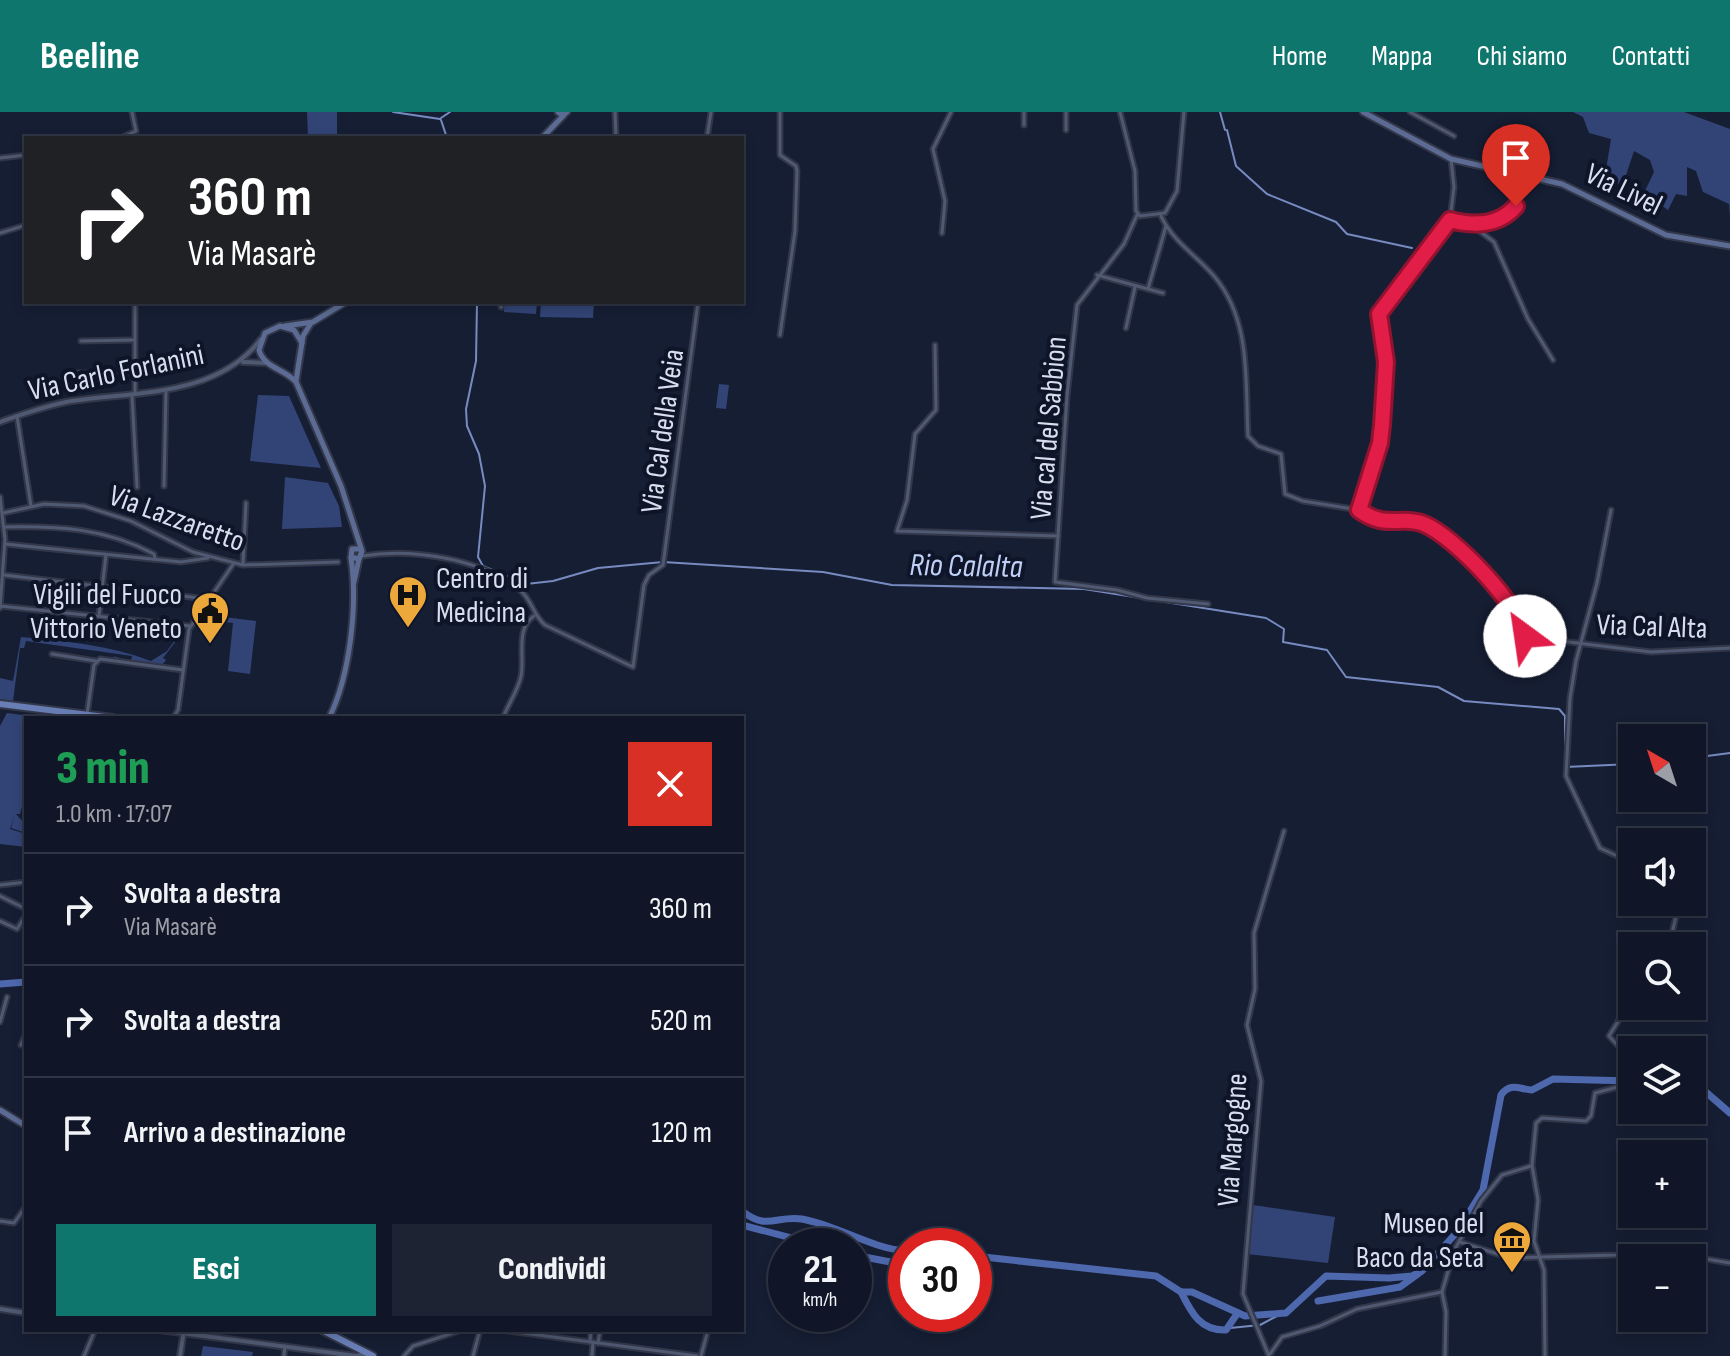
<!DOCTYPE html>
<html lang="it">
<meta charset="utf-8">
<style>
body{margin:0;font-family:"Sofia Sans Condensed",sans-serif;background:#1e2333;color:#f1f3f6;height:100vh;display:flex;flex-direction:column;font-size:30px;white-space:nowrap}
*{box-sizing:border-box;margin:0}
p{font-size:26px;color:#9c9fa7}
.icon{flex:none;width:44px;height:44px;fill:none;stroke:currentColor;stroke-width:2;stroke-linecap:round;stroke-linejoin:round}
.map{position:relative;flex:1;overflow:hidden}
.side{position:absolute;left:24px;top:604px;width:720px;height:616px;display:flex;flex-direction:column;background:#101627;border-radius:0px;box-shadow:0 4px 12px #0003,0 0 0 2px #303544}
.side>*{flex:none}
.banner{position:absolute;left:24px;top:24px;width:720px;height:168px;border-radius:0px;box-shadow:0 4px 12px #0003,0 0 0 2px #303544;background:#202124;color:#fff;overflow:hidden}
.needle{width:52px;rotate:321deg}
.tools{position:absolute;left:1618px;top:612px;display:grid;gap:16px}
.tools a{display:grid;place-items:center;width:88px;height:88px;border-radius:0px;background:#101627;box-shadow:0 4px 12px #0003,0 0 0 2px #303544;font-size:40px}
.speed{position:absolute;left:768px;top:1116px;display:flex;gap:16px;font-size:40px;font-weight:700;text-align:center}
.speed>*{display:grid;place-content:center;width:104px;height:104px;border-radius:50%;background:#101627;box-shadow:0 4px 12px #0003,0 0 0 2px #303544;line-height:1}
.speed small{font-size:20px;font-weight:400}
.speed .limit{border:12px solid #d22;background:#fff;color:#111}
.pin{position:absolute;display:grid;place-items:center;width:68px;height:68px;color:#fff;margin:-82px -34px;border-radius:50% 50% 50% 0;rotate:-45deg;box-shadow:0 0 8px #0007}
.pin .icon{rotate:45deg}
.me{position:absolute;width:88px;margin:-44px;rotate:329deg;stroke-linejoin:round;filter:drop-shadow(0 0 6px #0008)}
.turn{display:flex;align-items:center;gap:28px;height:168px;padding:0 32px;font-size:36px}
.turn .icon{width:104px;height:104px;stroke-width:2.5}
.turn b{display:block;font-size:56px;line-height:68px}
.round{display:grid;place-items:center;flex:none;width:84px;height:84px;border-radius:0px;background:#1e2333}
.overview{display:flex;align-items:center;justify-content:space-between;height:136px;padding:0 32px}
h1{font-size:48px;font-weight:800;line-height:60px;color:#1e9e55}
.button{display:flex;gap:16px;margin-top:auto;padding:16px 32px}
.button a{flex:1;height:92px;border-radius:0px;background:#0f766e;color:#fff;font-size:32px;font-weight:800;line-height:92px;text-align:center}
.button a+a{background:#1e2333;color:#f1f3f6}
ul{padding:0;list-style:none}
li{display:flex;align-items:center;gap:24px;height:112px;padding:0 32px;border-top:2px solid #303544}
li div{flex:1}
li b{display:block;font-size:30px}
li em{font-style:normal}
header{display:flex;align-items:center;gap:48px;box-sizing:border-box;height:112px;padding:0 40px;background:#0f766e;color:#fff}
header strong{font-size:38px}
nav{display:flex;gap:44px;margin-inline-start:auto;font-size:28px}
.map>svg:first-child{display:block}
</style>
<header>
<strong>Beeline</strong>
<nav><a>Home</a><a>Mappa</a><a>Chi siamo</a><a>Contatti</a></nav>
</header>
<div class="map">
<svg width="1730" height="1244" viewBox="0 0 1730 1244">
<rect width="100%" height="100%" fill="#161e34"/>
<g fill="#324476">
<polygon points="307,0 337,0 337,26 308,26"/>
<polygon points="1573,0 1684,0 1730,17 1730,105 1729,92 1703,80 1696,59 1687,55 1687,84 1676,82 1668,98 1644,81 1654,60 1650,48 1634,39 1622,75 1605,64 1611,27 1589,21 1583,5"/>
<polygon points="504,190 537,190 536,202 504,200"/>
<polygon points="541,190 594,190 593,206 540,205"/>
<polygon points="719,272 729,273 726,297 716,296"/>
<polygon points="258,283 289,284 321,356 250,349"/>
<polygon points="285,365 328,371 339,394 342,415 282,417"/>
<polygon points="258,492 250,562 228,559 233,511 197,507 200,502 256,509"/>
<path d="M183,517V527L176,529L163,546L166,548L162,553L116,547L113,544L131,549L132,544L26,529L24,536H20L13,589L0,587V566L13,569L21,525C65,529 109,533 151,549L167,539Z"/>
<polygon points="7,601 45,606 26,606 26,679 20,702 16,702 26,713 26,721 11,716 15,702 10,717 26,722 26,735 0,732 0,614"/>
<polygon points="1253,1093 1335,1105 1328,1151 1247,1142"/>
<polygon points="203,1234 253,1240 252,1244 201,1244"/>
</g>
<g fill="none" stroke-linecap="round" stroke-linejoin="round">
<g stroke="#778bc0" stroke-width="2">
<polyline points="393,0 440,7"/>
<polyline points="1220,0 1225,18"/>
<polyline points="441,6 450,0"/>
<polyline points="441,8 447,26"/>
<polyline points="1227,18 1236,54 1267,82 1336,110 1347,122 1412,136"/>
<polyline points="477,190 476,249 466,297 467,314 479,342 485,374 478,445 483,454 526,472 553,469 598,456 663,450 823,460 892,473 1084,477 1266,506 1284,517 1283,530 1327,538 1346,565 1438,575 1464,589 1559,597 1565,604 1565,655 1632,652"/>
<polyline points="1692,646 1730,641"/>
<polyline points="1230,1216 1260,1213 1279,1203"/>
</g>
<g stroke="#4e68ad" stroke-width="7">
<polyline points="0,872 26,870"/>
<polyline points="1692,968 1730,1001"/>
<path d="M742,1099C767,1119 776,1103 802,1107C839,1114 870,1136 906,1139"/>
<polyline points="742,1113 822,1134"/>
<polyline points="854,1143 906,1153"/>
<path d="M974,1144L1156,1164L1181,1180H1192L1245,1204L1286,1201L1326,1164L1389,1166L1412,1164L1422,1159L1457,1120L1483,1078L1501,983C1510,970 1519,977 1532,978L1553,967L1632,969"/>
<path d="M1181,1180C1191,1200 1200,1219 1226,1218L1237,1202"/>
<polyline points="1318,1189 1400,1175 1418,1162"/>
</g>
<g stroke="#323749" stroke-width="7">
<g id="minor">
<polyline points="615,0 616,26"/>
<polyline points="780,0 780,43 796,54 797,59 795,119 780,223"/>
<polyline points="1066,0 1066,18"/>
<polyline points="1120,0 1135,59 1136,99 1140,104 1165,101 1177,79 1184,0"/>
<polyline points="1410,0 1454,24"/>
<polyline points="1024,13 1024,0"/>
<polyline points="121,26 136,19 132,0"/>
<polyline points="707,26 711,0"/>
<polyline points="1500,33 1530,39 1526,64"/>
<polyline points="0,46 26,43"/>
<polyline points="1451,47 1454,75 1450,108 1379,202 1386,250 1382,313 1380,331 1359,398 1372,407 1390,412 1427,413 1459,436 1522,507 1528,525 1651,540 1730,536"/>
<path d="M1161,104C1174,131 1195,142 1214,164C1252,209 1245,270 1248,324L1258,334L1281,342L1285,382L1303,389L1359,398"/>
<polyline points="1450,108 1473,114 1494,130 1528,207 1553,248"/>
<polyline points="1473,114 1509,102 1530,66"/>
<polyline points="0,121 26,113"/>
<polyline points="942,121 945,89 933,37 951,0"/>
<polyline points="1097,163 1148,177 1166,114"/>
<polyline points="1148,177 1163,181"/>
<polyline points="135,190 135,282"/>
<polyline points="501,195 502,190"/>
<polyline points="1126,216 1135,175"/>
<polyline points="81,229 133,228"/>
<polyline points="935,233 936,298 915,322 907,388 897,419 1058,424 1067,284 1077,193 1124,132 1137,103"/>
<polyline points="77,261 133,261"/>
<polyline points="132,283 137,375"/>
<polyline points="17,304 31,394"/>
<polyline points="164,374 166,278"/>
<polyline points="0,385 5,427 0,496"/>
<polyline points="1611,398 1597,471 1576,549 1570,586 1566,664 1600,736 1630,750 1626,776 1632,783"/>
<polyline points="3,401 44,392 84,394 131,409 193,440 243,453 338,450"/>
<path d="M5,415C59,414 105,416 154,442L155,447"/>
<polyline points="1058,424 1055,470 1117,478 1147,486 1208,492"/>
<polyline points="5,432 181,450 208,446"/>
<path d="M362,444C411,436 480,446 520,478C532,488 533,503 545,513L633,555L644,473L649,463L663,453L698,190"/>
<polyline points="243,451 246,391"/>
<polyline points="4,463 207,487"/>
<polyline points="0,494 190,514"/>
<polyline points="99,503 106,443"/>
<polyline points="52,542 96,549"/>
<polyline points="87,603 94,553 100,547 183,558"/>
<polyline points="173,606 178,598 189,517 234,451"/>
<path d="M503,606C508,592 518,579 521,564C525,546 515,516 534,504"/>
<polyline points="0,773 26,770"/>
<polyline points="0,784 26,797"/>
<polyline points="1651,790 1677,800 1669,834"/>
<polyline points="0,809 17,817 26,803"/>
<polyline points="0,910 7,885"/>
<polyline points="21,933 26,921"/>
<polyline points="0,1109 14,1111 26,1094"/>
<polyline points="1460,1130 1510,1146 1616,1143 1647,1137 1730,1151"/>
<polyline points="500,1218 697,1244"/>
<polyline points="590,1230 591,1218"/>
<polyline points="598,1231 600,1218"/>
<polyline points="1270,1242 1282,1225 1320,1214 1357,1197 1442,1180"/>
<polyline points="84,1244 95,1218"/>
<polyline points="284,1244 285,1234"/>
<polyline points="404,1244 413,1234 462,1218"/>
<polyline points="473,1244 480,1218"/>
<polyline points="592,1244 593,1230"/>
<polyline points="701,1244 708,1218"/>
<polyline points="1269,1244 1243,1182 1261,969 1247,913 1255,877 1254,821 1284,719"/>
<polyline points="1445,1244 1446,1200 1442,1180 1454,1139 1481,1089 1502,1063 1531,1054"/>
<polyline points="1545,1244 1544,1158 1534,1129 1538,1088 1532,1053 1536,1011 1542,1006 1586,1009 1591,1004 1595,981 1629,972 1628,945 1609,924 1632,887"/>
</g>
</g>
<g stroke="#323749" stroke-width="8">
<g id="tertiary">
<polyline points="243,250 265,251"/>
<path d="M0,310C23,302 47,293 72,289C137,279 217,285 261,227"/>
<polyline points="0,1197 26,1201"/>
<polyline points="159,1218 356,1244 365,1242"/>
<polyline points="180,1244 184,1218"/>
</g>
</g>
<g stroke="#323749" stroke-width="9">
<g id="secondary">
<polyline points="558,0 562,3 567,0"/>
<polyline points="1363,0 1451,47 1562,72 1666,123 1730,134"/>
<polyline points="542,26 564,3"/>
<polyline points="285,214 313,210 346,190"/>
<path d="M302,231L294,218L280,214L265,221L259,238C265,257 284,256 296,270L341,374L362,439L359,447L351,445L352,437H361"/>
<polyline points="296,269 303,224 311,211"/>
<polyline points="354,470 359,447"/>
<path d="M329,606C350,564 358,492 351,446"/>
<polyline points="0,998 26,1014"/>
</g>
</g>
<g stroke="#323749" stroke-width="10">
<g id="primary">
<polyline points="0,592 113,606"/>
<polyline points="322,1218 373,1244"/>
</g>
</g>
<use href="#minor" stroke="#4f5971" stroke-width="3"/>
<use href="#tertiary" stroke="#4f5971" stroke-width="4"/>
<use href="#secondary" stroke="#5c6b93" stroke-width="5"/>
<use href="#primary" stroke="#687eb5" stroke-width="6"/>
</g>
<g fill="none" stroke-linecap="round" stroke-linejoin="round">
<g stroke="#92132f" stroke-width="20">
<path id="route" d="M1516,94C1499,114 1473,114 1450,108L1379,202L1386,250L1382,313L1380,331L1359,398C1387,418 1400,403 1424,412C1455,425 1519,493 1525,524"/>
</g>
<use href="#route" stroke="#e11d48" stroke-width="14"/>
</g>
<defs>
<g id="hospital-pin" transform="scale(2)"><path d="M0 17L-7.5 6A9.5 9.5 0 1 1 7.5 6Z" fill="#eda83b" stroke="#0e1529"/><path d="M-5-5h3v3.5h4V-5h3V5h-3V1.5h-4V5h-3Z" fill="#111"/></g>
<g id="civic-pin" transform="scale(2)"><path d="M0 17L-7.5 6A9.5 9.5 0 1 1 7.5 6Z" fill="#eda83b" stroke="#0e1529"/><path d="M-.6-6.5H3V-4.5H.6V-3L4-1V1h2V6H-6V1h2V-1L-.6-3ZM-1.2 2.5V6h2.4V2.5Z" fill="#111"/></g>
<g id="museum-pin" transform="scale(2)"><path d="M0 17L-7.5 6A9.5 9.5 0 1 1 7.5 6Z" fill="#eda83b" stroke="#0e1529"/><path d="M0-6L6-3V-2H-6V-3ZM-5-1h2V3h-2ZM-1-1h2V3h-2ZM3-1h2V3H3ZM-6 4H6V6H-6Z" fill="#111"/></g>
</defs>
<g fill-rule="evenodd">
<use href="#hospital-pin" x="408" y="483"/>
<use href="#civic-pin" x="210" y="499"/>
<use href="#museum-pin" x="1512" y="1128"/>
</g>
<g text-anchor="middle" stroke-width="8" stroke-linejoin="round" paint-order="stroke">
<g font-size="30" fill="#d8deed" stroke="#0e1529">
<text transform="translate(1624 77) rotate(26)" y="10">Via Livel</text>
<text transform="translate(116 260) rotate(-12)" y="10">Via Carlo Forlanini</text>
<text transform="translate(1048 316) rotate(-85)" y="10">Via cal del Sabbion</text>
<text transform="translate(662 319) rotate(-82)" y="10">Via Cal della Veia</text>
<text transform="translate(177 406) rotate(20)" y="10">Via Lazzaretto</text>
<text transform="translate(1652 514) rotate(2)" y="10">Via Cal Alta</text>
<text transform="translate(1232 1028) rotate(-86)" y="10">Via Margogne</text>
</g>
<g font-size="30" fill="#d8deed" stroke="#0e1529" text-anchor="end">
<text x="436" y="476" text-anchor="start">Centro di<tspan x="436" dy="34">Medicina</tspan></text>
<text x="182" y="492">Vigili del Fuoco<tspan x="182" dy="34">Vittorio Veneto</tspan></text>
<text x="1484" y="1121">Museo del<tspan x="1484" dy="34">Baco da Seta</tspan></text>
</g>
<g font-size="32" font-style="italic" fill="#bfcff6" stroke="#0e1529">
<text transform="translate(966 453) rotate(1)" y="11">Rio Calalta</text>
</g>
</g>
</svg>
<div class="tools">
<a><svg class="needle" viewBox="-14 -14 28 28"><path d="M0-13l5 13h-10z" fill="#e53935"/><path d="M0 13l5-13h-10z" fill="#9c9fa7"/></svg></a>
<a><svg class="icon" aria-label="sound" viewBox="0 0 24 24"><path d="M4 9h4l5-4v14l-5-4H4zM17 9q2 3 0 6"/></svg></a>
<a><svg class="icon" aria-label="search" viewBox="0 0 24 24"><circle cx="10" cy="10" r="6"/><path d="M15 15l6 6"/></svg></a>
<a><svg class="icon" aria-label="layers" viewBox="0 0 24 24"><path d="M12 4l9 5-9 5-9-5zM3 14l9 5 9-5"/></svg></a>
<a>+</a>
<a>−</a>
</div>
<div class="speed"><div>21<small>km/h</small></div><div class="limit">30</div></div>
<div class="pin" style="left:1516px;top:94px;background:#d93025"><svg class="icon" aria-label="arrive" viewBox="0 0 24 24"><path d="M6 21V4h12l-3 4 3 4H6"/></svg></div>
<svg class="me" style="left:1525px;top:524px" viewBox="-20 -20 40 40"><circle r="19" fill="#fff"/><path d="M0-13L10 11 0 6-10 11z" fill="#e11d48"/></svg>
<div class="banner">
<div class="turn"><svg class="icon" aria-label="right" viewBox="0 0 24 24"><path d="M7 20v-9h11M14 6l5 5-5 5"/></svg><div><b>360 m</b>Via Masarè</div></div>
</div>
<section class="side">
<div class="overview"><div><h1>3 min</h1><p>1.0 km · 17:07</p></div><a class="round" style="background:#d93025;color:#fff"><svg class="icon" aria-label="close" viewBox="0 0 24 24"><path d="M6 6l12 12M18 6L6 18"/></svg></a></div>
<ul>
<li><svg class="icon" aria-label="right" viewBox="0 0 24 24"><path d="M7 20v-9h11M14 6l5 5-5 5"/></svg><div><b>Svolta a destra</b><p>Via Masarè</p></div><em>360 m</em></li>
<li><svg class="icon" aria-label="right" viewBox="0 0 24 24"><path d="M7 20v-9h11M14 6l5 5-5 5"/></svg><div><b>Svolta a destra</b></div><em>520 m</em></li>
<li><svg class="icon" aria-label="arrive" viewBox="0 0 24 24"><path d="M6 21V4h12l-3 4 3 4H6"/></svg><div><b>Arrivo a destinazione</b></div><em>120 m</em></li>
</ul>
<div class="button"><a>Esci</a><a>Condividi</a></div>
</section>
</div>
